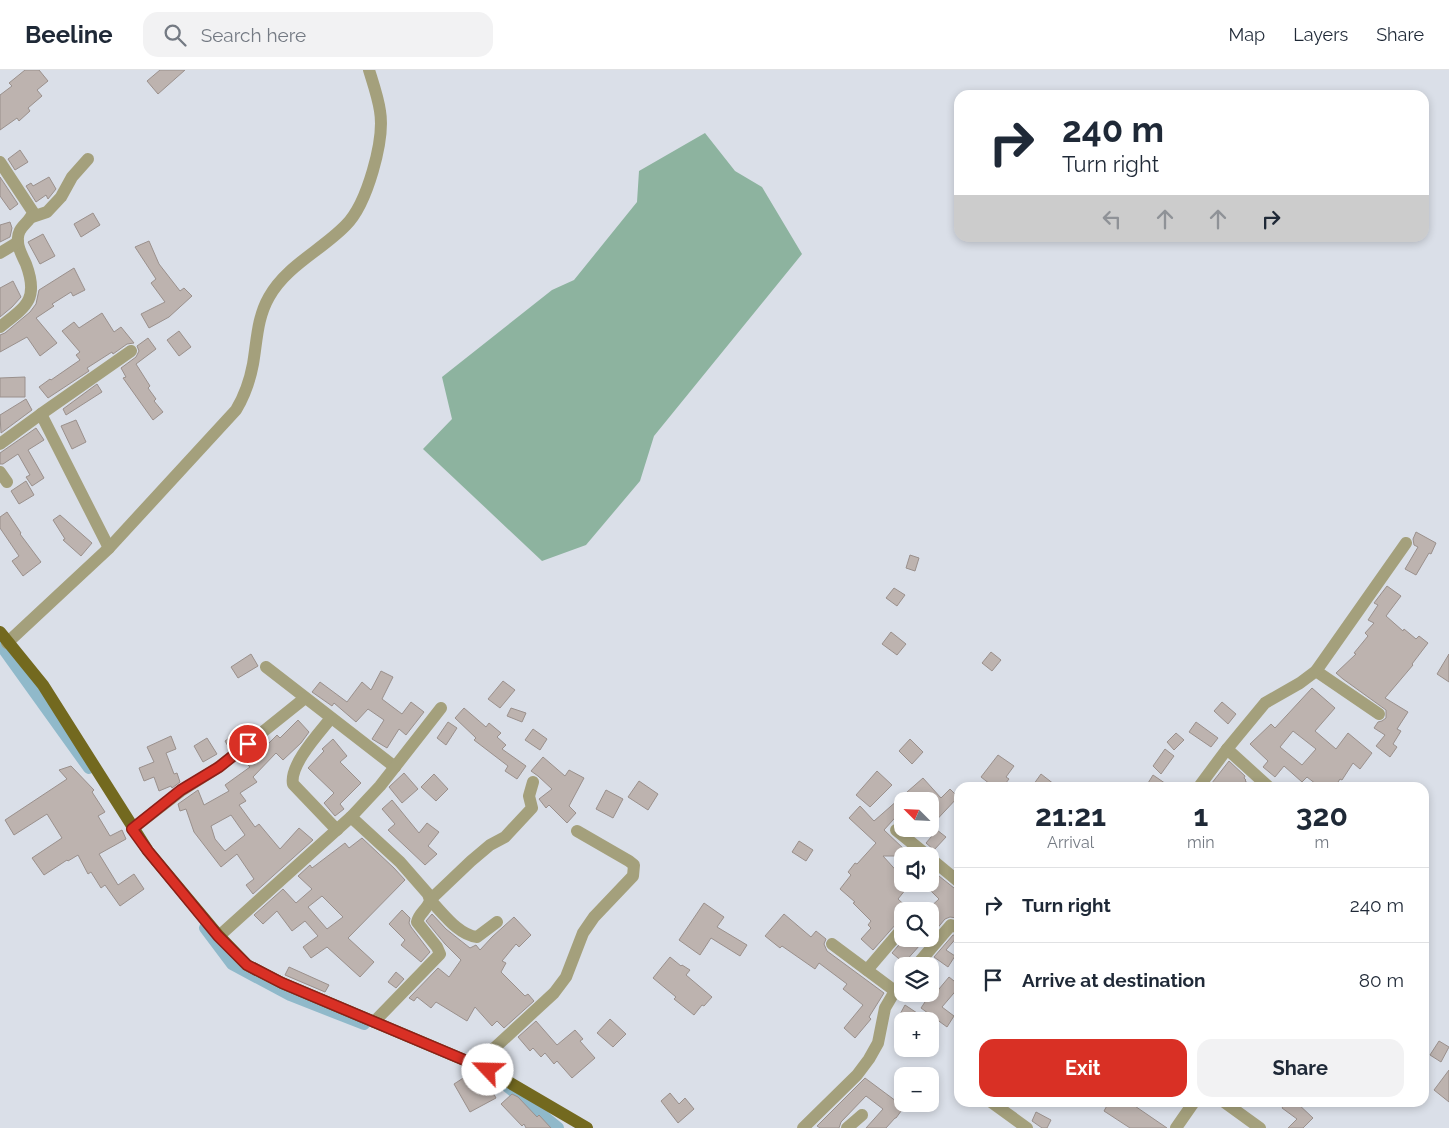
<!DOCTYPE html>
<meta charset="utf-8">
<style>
body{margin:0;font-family:Raleway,sans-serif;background:#f2f2f3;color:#1f2937;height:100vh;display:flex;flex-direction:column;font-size:19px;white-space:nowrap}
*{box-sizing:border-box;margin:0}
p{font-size:16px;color:#747a83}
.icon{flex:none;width:28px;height:28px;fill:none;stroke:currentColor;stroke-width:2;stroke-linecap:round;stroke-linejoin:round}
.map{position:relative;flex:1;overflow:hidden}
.details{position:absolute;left:954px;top:712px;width:475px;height:325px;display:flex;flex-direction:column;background:#fff;border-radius:15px;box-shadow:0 2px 8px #0003}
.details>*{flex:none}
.guide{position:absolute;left:954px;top:20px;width:475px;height:152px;border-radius:15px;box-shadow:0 2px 8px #0003;background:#fff;color:#1f2937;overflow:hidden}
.needle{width:32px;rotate:294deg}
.tools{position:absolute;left:894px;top:722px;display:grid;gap:10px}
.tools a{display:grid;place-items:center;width:45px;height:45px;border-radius:10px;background:#fff;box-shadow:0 2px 8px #0003;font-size:25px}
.pin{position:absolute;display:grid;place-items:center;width:42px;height:42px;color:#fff;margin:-21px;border:2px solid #fff;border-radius:50%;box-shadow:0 1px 5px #0007}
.me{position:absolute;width:55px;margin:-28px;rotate:294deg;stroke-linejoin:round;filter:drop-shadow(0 0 4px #0008)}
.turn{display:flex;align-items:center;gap:18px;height:105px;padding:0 25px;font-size:22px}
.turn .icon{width:65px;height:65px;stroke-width:2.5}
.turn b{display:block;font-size:35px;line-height:42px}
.lanes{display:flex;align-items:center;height:48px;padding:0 25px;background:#0003;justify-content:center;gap:25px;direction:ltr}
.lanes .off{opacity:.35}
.eta{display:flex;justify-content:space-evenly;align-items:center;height:85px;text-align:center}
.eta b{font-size:30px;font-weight:700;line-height:35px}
.action{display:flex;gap:10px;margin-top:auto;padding:10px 25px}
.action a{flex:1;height:58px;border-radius:15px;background:#d93025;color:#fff;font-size:20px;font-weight:700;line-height:58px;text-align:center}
.action a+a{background:#f2f2f3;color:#1f2937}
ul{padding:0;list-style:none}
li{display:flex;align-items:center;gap:15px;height:75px;padding:0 25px;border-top:1px solid #e0e1e3}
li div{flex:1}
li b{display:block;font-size:19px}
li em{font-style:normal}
header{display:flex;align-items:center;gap:30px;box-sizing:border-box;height:70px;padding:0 25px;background:#fff;border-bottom:1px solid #e0e1e3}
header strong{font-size:24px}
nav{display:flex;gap:28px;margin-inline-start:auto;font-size:18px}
.search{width:350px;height:45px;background:#f2f2f3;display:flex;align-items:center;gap:12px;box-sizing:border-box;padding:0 18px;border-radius:15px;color:#747a83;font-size:19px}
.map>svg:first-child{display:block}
</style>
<header>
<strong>Beeline</strong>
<div class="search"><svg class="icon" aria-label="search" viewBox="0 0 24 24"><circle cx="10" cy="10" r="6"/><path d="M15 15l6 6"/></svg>Search here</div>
<nav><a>Map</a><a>Layers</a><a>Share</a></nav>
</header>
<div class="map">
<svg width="1449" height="1058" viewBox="0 0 1449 1058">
<rect width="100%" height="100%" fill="#dadfe8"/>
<polygon fill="#8db39f" points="705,63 735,101 762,117 802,184 654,366 640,411 586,475 542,491 423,379 452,349 442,307 552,220 574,210 637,132 639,101"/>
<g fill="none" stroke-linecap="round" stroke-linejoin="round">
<g stroke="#90b9ca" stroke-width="12">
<polyline points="0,574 89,698"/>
<polyline points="205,858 232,894 290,925 364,954"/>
<polyline points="502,1012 558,1058"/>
</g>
</g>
<g fill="#bdb3af" stroke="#9a908c" fill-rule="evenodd">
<polygon points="25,0 39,0 48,11 37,20 42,26 28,38 30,41 19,51 17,48 0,60 0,25 12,16 9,13"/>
<polygon points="160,0 185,0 158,24 147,11"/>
<polygon points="20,80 28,92 15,100 8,89"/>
<polygon points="0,107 18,134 10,140 0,126"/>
<polygon points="49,107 56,119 48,129 46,125 36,132 26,116 31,113 33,116"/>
<polygon points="93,143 100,155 81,167 74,154"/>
<polygon points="10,152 12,158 10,167 0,172 0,155"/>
<polygon points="43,164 55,186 40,194 28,172"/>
<polygon points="149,171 159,194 180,221 184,218 192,226 169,247 149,258 141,244 165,232 151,213 156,209 135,177"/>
<polygon points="74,198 85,220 73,226 71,222 52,234 54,236 36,248 57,273 40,286 27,267 0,282 0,265 5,263 30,242 36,234 39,220"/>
<polygon points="13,211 21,227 12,237 0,247 0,218"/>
<polygon points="102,243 114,262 121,257 134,273 127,274 113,284 112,282 87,298 89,301 48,328 39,317 50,309 51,310 80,290 76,285 80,282 62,261 74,252 79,258"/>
<polygon points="179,261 191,277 179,286 167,270"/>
<polygon points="148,268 156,279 136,294 150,316 148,318 156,329 154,331 163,342 153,350 123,308 126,307 121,298 136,287 139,281 137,276"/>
<polygon points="25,307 25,327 0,327 0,308"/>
<polygon points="97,314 102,322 66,345 63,339"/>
<polygon points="26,329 32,340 1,363 0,345"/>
<polygon points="76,350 86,372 72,379 61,356"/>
<polygon points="36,358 44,370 28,380 44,408 32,416 26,407 30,405 18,384 3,394 0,394 0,383"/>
<polygon points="26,411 34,425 19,434 11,421"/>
<polygon points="7,442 21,463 20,464 41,492 23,506 12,491 19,486 0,458 0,447"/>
<polygon points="60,445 92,473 81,486 63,470 65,469 53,450"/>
<polygon points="1416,462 1436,473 1431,484 1429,483 1416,505 1405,499 1418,477 1414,475 1413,469"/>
<polygon points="910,485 919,488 915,501 906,498"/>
<polygon points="1387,516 1401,526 1386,546 1403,561 1404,559 1416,569 1419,566 1428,573 1412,594 1413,595 1385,628 1408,642 1397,659 1401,661 1393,674 1397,677 1390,687 1376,676 1385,665 1374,658 1378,652 1382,651 1386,648 1386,640 1343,609 1336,603 1356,584 1354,583 1368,566 1365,563 1374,553 1368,550 1378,535 1374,533"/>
<polygon points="894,518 905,525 897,536 886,528"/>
<polygon points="891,562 906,574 897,585 882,574"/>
<polygon points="991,582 1001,590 992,601 982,593"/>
<polygon points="251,584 258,596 238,608 231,597"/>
<polygon points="1449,584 1449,612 1437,604"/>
<polygon points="381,601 393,607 382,629 402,644 411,632 424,642 406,665 399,659 387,678 372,669 384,650 368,639 356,652 334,633 332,636 312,622 320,612 347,632 362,612 371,620"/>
<polygon points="503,611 515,620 500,638 488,629"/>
<path d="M1312,618L1335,638L1315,661L1336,679L1348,663L1372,683L1360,699L1353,693L1342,710L1340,709L1334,718H1321L1307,707L1302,712L1284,696L1275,707L1263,697L1268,691L1250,674L1271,654L1275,658ZM1293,661L1316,679L1302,695L1280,677Z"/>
<polygon points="1222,632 1236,644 1228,654 1214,641"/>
<polygon points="464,638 486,657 489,653 501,663 497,667 506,675 502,679 526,696 517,709 505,701 508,696 474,670 476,668 455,648"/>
<polygon points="511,638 526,643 522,652 507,646"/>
<path d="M298,650L309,662L301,673L283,690L276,683L253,707L257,712L240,723L246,731L239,735L255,757L259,754L280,779L299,758L313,770L253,824L246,815L254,809L237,784L221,797L194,762L186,739L180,741L178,734L198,720L204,735L229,721L225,715L250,697L242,689L253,680L258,684L277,665L280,668ZM231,745L245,765L225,781L215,769L211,756Z"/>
<polygon points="448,652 457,658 446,675 437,668"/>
<polygon points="1196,652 1218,668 1211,677 1189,662"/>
<polygon points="533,659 547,669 540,680 525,670"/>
<polygon points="239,661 243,667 229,678 225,671"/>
<polygon points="1176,663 1184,670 1174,680 1167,672"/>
<polygon points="171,666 176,679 166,683 174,704 177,703 180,712 172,718 171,716 159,721 154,707 144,711 139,698 154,692 147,677"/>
<polygon points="207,668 217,684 203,692 194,676"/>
<polygon points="333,669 347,686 340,692 361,713 340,734 344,739 335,746 324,733 334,723 308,698 324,681 322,679"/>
<polygon points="910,669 923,682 912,694 899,681"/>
<polygon points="1165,679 1174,686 1161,704 1153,696"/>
<polygon points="998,685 1014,696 1006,707 1009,709 1002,718 995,718 981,707"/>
<polygon points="543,687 565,706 569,700 584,708 569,736 576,743 567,753 549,735 546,738 539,729 552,719 538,706 531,701"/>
<polygon points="1229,691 1245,706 1244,708 1246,710 1245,711 1255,718 1208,718"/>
<polygon points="71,696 94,720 92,722 105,742 98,746 110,766 122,760 126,769 99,784 118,815 134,804 144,819 120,836 105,815 101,818 91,802 88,804 78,785 68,791 67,790 44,805 32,788 62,768 47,744 14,765 5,750 67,709 59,700"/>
<polygon points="877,701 892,715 870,737 856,725"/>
<polygon points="404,703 418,719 402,733 389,717"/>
<polygon points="434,704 448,719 436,731 421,717"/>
<polygon points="1041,704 1059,718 1031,718"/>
<polygon points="1153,705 1172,718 1145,718"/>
<polygon points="923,708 941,728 950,719 958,727 930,757 930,731 902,731 902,740 884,760 905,780 900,786 883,786 902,807 902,814 910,814 898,829 911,841 902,841 902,851 896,854 873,880 861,869 871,858 868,855 871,851 853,833 855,832 840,819 851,805 848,802 855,793 857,794 876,773 849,748 860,736 874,751"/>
<polygon points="639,711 658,724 648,740 628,727"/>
<polygon points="606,720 623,729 613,748 596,739"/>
<polygon points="392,730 419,763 427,753 439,762 428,776 437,784 425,795 388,760 395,754 382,739"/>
<polygon points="937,760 946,767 934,780 926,773"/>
<path d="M362,768L394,798L405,810L348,868L374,892L360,907L327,877L311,888L303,877L318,866L305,851L292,861L277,841L263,854L254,845L283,819L296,833L312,819L298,806L310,795L312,798L345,773L349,778ZM322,826L343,847L327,859L308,837Z"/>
<polygon points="799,771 813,780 806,791 792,782"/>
<polygon points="934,802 954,818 959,820 959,845 957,848 950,847 945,849 930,867 930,841 927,840 939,829 930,820 930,807"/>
<polygon points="704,833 724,847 717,857 747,875 740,886 711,868 700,885 679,870"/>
<polygon points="402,840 410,848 409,853 411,857 430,882 421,892 401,875 405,870 389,854"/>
<polygon points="432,844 446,859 470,878 476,875 480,880 492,867 514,847 531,865 519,877 516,874 502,891 506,893 501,902 525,926 528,924 534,931 504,958 497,951 492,956 475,937 467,951 436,932 431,938 417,927 414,931 409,928 438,898 449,907 461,890 445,874 426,851"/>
<polygon points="784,844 811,867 816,861 826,869 824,874 827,881 884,923 869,947 871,949 855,968 844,958 863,935 843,919 847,914 819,893 815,899 782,876 780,878 765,866"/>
<polygon points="953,865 958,866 946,880 955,886 948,897 934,887"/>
<polygon points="904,869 929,869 922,877 920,875 904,893 892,883"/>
<polygon points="670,887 681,896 682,895 690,900 686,905 712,927 704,936 702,935 694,945 674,929 676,927 653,908"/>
<polygon points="289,897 329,915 325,922 285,905"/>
<polygon points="396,902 404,909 396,918 388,912"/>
<polygon points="949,907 959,915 959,917 942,937 954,946 947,957 921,938 931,923 934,925"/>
<polygon points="905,935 920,945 916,951 907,951 899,946"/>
<polygon points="610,949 626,964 613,977 597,963"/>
<polygon points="536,951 557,975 575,960 583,969 580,971 595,988 572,1008 557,991 554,994 545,983 541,987 533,978 530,981 518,967"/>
<polygon points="1439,971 1449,977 1441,992 1430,985"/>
<polygon points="1449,1000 1449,1032 1434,1020"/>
<polygon points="468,1005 480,1025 491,1019 496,1028 470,1042 454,1014"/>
<polygon points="865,1008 904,1037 896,1048 895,1048 886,1058 866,1058 883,1039 866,1026 841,1052 839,1058 820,1058 817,1056"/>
<polygon points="670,1023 679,1034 685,1028 694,1039 678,1053 661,1031"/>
<polygon points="512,1024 518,1027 537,1047 539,1045 551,1058 526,1058 524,1054 522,1056 501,1034"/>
<polygon points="1109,1032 1129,1032 1167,1058 1130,1058 1104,1041"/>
<polygon points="1286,1032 1296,1032 1313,1048 1303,1058 1288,1058 1297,1049 1282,1038"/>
<polygon points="1036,1042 1051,1050 1047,1058 1042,1058 1032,1051"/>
</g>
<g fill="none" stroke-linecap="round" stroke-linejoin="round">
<g stroke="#a4a07c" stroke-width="12">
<path d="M0,92L33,142C30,154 16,156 18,172C18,179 23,187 26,194C39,229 27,236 0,257"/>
<polyline points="32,147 47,142 61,127 72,107 88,89"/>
<polyline points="0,183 18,172"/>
<polyline points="41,344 131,281"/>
<polyline points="0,374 41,344 109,478"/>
<polyline points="0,402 7,412"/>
<path d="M7,573L109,478L236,340C245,325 250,310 253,294C257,271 257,248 269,227C286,196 322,180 346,155C367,134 385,70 380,41C378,27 373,13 369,0"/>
<polyline points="266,597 395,697"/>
<polyline points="1316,601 1379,644"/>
<path d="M331,648C320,662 289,695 293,714L337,760"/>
<polyline points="1227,679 1270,718"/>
<polyline points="1198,718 1227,679 1265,633 1300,613 1316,601 1406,473"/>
<path d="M351,747L400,792L428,824L430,830C428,839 419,843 417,852L437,877L440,884L374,952"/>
<polyline points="132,759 181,721 219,697 305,628"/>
<polyline points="896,760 928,786"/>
<polyline points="930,788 959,812"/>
<path d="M497,852L477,867C458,865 443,843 430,830L471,791L490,775L505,767L532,738L529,726L533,712"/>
<polyline points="219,866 351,747 380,716 441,638"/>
<polyline points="832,874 895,921"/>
<polyline points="916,896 951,855 959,858"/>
<polyline points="867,900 902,859"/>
<polyline points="476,995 554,923 566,907 583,863 594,847 633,806 634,795 629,791 577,761"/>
<polyline points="991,1032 1027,1058"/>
<polyline points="1224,1032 1260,1058"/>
<polyline points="803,1058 857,1005 869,989 878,973 885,938 895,921 902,912"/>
<polyline points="847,1058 862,1045"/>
<polyline points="1176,1058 1194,1032"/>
</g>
<polyline stroke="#73691f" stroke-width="12" points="0,562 43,615 148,781 219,866 247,895 282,913 488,1000 587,1058"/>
</g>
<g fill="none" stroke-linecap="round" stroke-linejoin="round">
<g stroke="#8d1f18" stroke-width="12">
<polyline id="route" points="248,674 219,697 181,720 132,759 148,781 218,866 247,895 282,913 488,1000"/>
</g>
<use href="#route" stroke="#d93025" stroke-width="9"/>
</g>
</svg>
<div class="tools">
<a><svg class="needle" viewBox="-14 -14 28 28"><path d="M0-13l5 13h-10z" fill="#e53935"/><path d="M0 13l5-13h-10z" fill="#747a83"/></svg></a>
<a><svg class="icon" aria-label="sound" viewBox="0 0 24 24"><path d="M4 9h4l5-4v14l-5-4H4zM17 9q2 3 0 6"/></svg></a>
<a><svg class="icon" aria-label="search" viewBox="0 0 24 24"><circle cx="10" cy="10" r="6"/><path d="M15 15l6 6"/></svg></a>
<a><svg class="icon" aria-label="layers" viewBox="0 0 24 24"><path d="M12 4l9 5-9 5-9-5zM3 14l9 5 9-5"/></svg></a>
<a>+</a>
<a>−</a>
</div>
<div class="pin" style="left:248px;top:674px;background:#d93025"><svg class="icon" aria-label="arrive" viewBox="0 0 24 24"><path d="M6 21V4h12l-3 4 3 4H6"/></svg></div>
<svg class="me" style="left:488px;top:1000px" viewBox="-20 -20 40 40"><circle r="19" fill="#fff"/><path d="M0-13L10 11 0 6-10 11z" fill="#d93025"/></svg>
<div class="guide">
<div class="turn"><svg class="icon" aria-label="right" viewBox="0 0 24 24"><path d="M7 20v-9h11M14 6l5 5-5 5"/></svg><div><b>240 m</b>Turn right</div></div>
<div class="lanes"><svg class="icon off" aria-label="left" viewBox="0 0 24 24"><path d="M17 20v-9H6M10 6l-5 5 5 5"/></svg><svg class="icon off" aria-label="ahead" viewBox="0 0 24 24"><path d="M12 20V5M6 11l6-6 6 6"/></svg><svg class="icon off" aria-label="ahead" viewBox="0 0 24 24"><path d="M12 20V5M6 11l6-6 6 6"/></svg><svg class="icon" aria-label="right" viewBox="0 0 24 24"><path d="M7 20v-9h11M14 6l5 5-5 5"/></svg></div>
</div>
<section class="details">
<div class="eta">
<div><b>21:21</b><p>Arrival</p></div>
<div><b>1</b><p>min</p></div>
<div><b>320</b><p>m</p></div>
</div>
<ul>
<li><svg class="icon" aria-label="right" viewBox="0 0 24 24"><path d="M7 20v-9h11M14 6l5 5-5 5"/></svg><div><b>Turn right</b></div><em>240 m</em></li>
<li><svg class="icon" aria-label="arrive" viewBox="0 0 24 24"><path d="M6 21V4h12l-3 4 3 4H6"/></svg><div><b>Arrive at destination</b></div><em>80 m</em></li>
</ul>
<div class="action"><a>Exit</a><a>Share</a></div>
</section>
</div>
